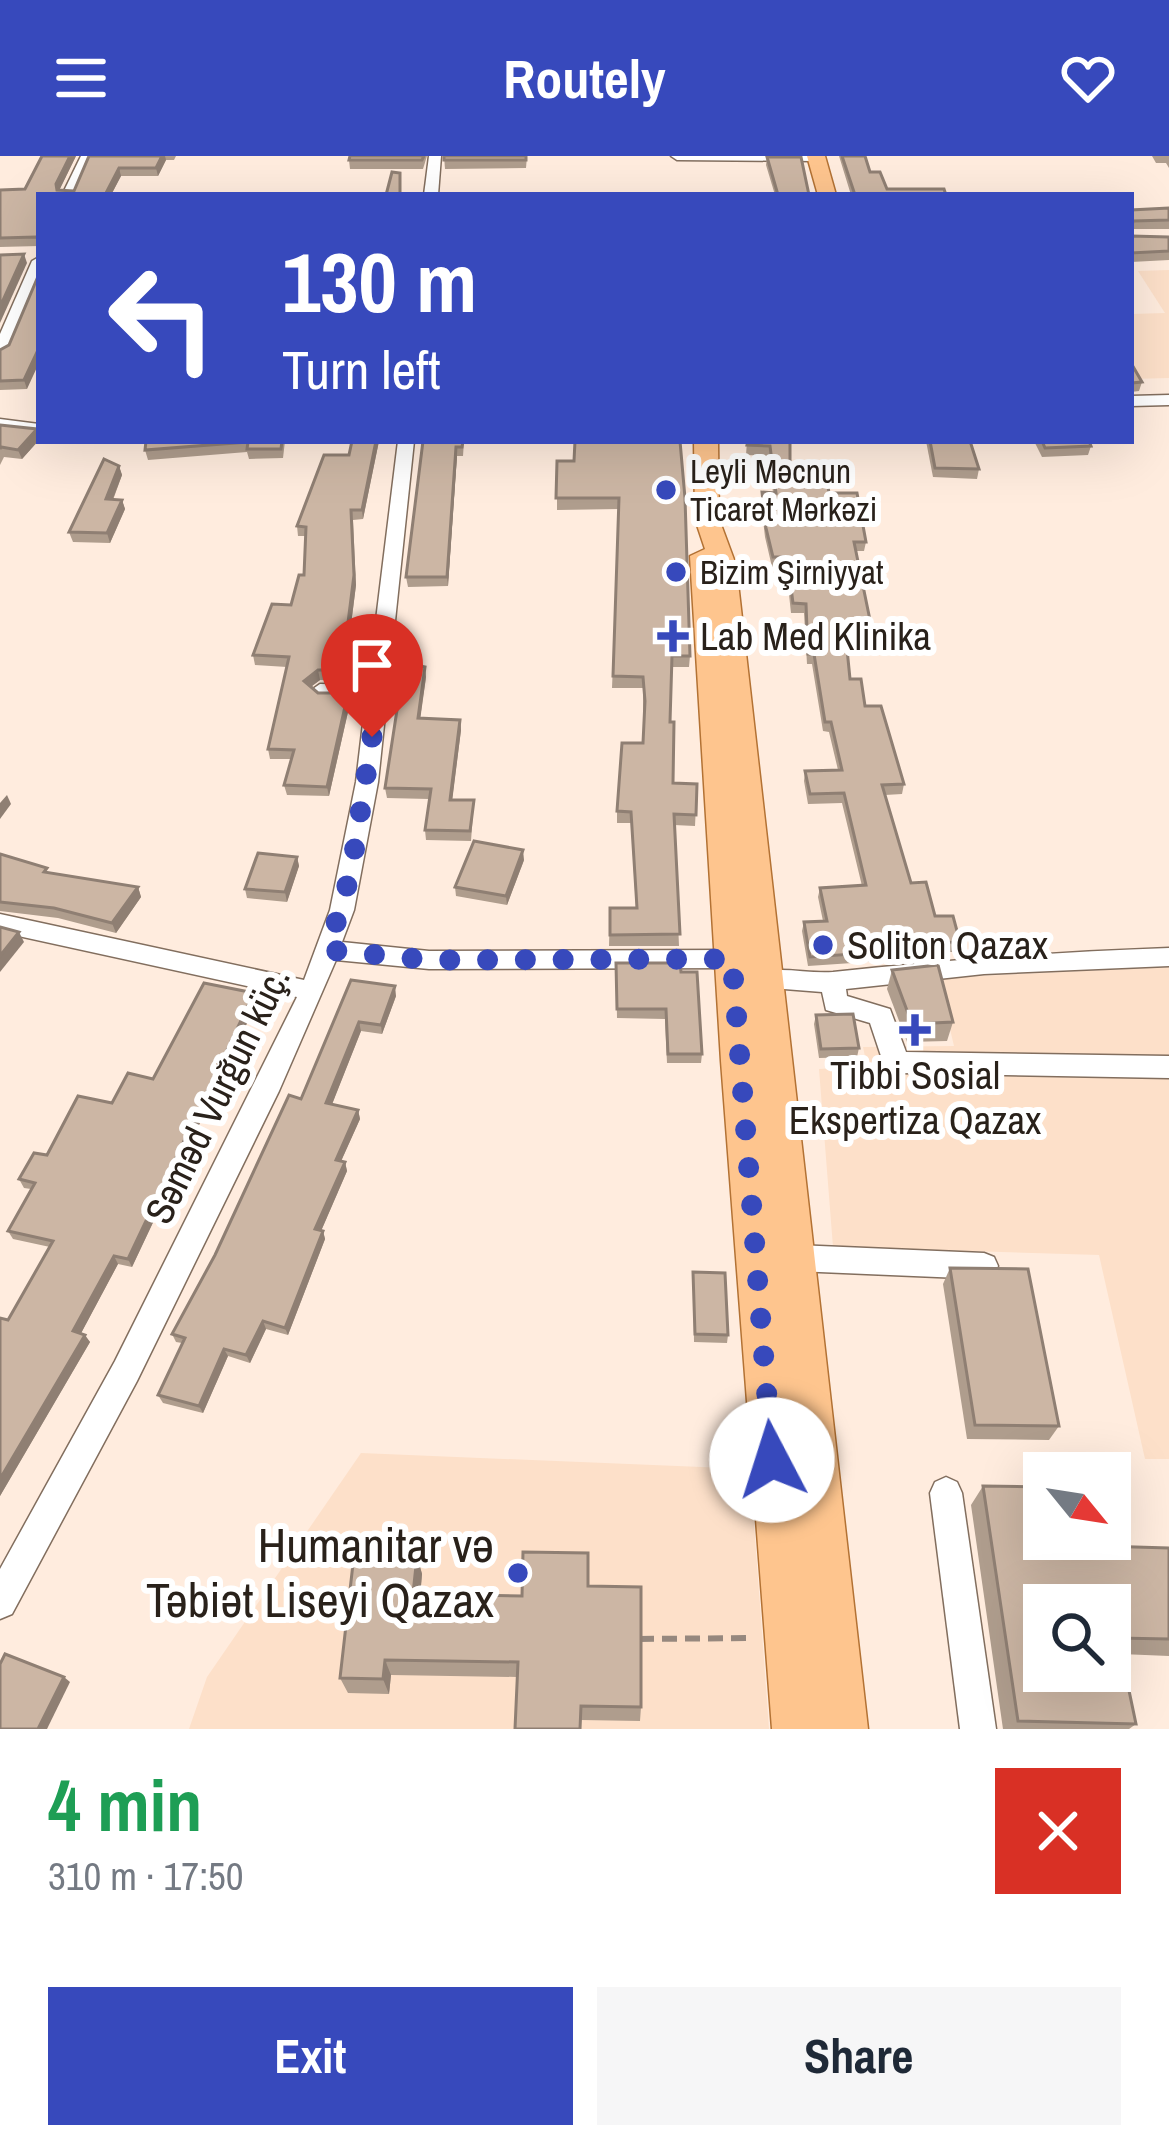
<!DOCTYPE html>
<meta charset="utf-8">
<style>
body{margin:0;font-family:"Archivo Narrow",sans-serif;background:#f6f6f7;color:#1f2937;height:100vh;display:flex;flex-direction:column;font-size:45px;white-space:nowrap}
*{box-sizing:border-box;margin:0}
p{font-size:39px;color:#747a83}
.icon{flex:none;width:66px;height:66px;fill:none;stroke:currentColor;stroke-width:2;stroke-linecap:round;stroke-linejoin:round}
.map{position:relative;height:1573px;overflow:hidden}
.drawer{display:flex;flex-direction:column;background:#fff;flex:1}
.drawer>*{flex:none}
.hud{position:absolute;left:36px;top:36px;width:1098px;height:252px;border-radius:0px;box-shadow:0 12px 48px #0002;background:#3749bc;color:#fff;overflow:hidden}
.needle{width:78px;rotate:120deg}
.buttons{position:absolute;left:1023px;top:1296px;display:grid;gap:24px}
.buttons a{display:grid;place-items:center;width:108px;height:108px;border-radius:0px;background:#fff;box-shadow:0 12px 48px #0002;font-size:60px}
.pin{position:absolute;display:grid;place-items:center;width:102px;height:102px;color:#fff;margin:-123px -51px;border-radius:50% 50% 50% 0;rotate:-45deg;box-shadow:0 0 12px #0007}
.pin .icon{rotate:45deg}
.me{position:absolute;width:132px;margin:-66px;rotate:355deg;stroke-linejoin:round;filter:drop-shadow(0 0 9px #0008)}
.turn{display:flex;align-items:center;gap:42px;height:252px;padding:0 48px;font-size:54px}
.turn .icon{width:156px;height:156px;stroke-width:2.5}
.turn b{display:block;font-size:84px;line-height:102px}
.round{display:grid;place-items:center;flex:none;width:126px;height:126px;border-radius:0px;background:#f6f6f7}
.overview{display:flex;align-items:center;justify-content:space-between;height:204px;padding:0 48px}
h1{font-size:72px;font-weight:700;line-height:90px;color:#1e9e55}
.button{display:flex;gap:24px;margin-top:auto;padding:24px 48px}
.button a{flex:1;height:138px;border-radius:0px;background:#3749bc;color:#fff;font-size:48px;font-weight:700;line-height:138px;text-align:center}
.button a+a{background:#f6f6f7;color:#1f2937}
header{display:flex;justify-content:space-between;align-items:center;height:156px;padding:0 48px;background:#3749bc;color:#fff;font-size:54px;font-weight:700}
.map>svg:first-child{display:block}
</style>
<header><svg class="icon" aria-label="menu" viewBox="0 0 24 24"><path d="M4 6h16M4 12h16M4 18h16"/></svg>Routely<svg class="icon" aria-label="heart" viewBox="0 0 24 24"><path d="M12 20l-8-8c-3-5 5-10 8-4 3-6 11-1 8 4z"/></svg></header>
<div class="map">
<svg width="1169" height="1573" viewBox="0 0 1169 1573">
<rect width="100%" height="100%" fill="#ffecde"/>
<g fill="#fde0c9">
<polygon points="1169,114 1169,222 1131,223 1131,158 1165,157 1138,115"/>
<polygon points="1169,811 1169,1303 1145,1303 1099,1099 833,1091 819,913 867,910 863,891 954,890 938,822"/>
<polygon points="361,1297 750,1313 769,1573 189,1573 207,1521"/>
</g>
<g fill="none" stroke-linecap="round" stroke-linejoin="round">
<g stroke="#826e5e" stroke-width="3">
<g id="minor">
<polygon points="81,0 93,0 76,39 62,39"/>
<polygon points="429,0 441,0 438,39 424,39"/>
<polygon points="671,0 822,0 822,1 816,5 677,4"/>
<polygon points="39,101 39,122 8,196 0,201 0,178 32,105"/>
<polygon points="1169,239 1169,249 1131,250 1131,240"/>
<polygon points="0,263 39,268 39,278 0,273"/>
<polygon points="398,285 414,285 378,626 354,754 342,786 429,795 732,794 741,796 744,803 741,810 732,812 429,813 336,804 279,935 137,1225 12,1458 0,1463 0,1413 115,1205 297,841 0,776 0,758 304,824 330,754 356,626 366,542 320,542 310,535 320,528 368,529"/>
<path d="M1169,792V810L984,818L846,833L847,840L890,853L906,896L1169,900V922L901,917L883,906L870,867L826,854L822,836L758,831L755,824L758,817C780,810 809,818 833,816C945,804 1056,796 1169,792Z"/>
<polygon points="796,1089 984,1097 994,1101 998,1110 994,1119 984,1123 796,1115 786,1111 782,1102 786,1093"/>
<polygon points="946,1321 957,1326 962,1337 996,1573 960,1573 930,1337 935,1326"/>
</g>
</g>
<g stroke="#b37234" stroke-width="3">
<g id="major">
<polygon points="807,0 825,0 836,39 818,39"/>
<polygon points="694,285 718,285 719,363 736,409 868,1573 772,1573 721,905 690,400 705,393 695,363"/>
</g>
</g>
<polyline stroke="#96887e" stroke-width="6" stroke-dasharray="15 8" stroke-linecap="butt" points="639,1483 752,1482"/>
<use href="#minor" fill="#fff" fill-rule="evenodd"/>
<use href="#major" fill="#fec58e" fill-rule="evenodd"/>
</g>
<g fill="#af9d8d">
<polygon points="42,0 76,0 59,34 74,35 89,0 176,0 174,4 166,4 158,20 121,20 111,39 39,39 39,90 0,91 0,34 25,33"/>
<polygon points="427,0 423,13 350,13 349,4"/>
<polygon points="444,0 527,0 526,12 445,13"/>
<polygon points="839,0 865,0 870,16 887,33 946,39 851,39"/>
<polygon points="1152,0 1169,0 1169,12 1166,7 1156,7"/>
<polygon points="767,1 809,39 775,39 766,9"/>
<polygon points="1169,52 1169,73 1132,73 1131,54"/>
<polygon points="1131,80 1169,81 1169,104 1131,106"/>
<polygon points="39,118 27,233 0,234 0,194 9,189"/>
<polygon points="1131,207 1142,226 1139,235 1131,236"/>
<polygon points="0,269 39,280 39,284 22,303 4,301 0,309"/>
<polygon points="146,285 285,285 283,302 249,303 247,296 148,304 145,294"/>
<polygon points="379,285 363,363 353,364 356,429 344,524 320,524 311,531 318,537 350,547 329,640 287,639 284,629 291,603 270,603 268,593 287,511 255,509 253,499 291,449 304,419 306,380 298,380 297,370"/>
<polygon points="423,285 464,285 463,300 457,300 448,430 408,431 406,421"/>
<polygon points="680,285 690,500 689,511 672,511 670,566 673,627 697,628 695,670 674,669 679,790 609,790 610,752 636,752 631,667 617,667 617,655 643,587 643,532 612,532 619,353 557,354 557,305 574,305"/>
<polygon points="747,285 790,285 790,319 829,337 866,386 864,395 856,395 870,464 868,474 861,473 860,483 846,483 850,523 904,628 902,638 885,639 911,727 935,760 960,786 957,796 928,796 926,802 808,810 802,775 804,766 823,765 818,741 820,732 862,730 842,647 808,648 804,625 805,615 838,614 829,576 823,575 812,508 807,508 804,457 791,457 786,411 772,411 765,381 761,346 762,336 773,337 769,300 746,299"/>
<polygon points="926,285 970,285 979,313 977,323 933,321"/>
<polygon points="1034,285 1089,285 1091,290 1088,299 1042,301"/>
<polygon points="119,310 122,319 113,344 122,344 125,353 110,387 73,386 69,376"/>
<polygon points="426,521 420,562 460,564 461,574 452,644 474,644 471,685 426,684 425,674 429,643 387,642 385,632"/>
<polygon points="0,698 49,717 138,731 141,741 116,777 58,762 0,755"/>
<polygon points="297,701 299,710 287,746 247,742 245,733"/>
<polygon points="524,704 507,749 456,740 455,731"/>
<polygon points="616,807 681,816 702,898 701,907 667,907 665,863 617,862"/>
<polygon points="892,814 953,866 947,885 907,886 887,833"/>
<polygon points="351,824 396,840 382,878 361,875 332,948 358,954 360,963 341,1005 345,1006 347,1015 321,1075 323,1075 325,1083 288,1179 266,1173 250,1207 228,1200 203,1257 163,1247 158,1239 182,1187 176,1186 172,1178 301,943"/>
<polygon points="254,837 257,846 132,1111 118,1108 81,1177 90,1186 0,1340 0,1162 8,1164 50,1091 13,1083 8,1075 31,1033 24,1032 19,1023 112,947 153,923"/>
<polygon points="816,859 859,892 857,901 819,902 814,868"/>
<polygon points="950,1112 1059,1270 1049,1284 967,1283 943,1128"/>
<polygon points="693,1116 728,1179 727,1187 694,1186"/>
<polygon points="983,1330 1102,1390 1169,1392 1169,1500 1121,1498 1136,1568 1129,1573 1003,1573 971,1349"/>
<polygon points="417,1400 422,1418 420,1438 522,1440 588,1430 641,1551 640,1565 581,1564 517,1521 391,1519 389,1538 348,1537 340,1522"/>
</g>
<g fill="#8f7f73">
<polygon points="70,0 76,0 58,37 56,28"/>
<polygon points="162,0 165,0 166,4 158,20 156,12"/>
<polygon points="119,12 121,20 111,39 105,39"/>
<polygon points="24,98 27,107 0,167 0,151"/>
<polygon points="39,192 39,207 27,233 24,224"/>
<polygon points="37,273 39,284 22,303 18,294"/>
<polygon points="376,285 379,285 363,363 362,354"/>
<polygon points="456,291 457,300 448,430 447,421"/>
<polygon points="119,310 122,319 109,353 106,343"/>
<polygon points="122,344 125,353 110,387 107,377"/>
<polygon points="351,354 356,429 344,524 342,514"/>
<polygon points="425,511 426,521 419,572 418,562"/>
<polygon points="318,514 320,524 305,535 304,525"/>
<polygon points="348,537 350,547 329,640 327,631"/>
<polygon points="460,564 461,574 451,654 450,644"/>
<polygon points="7,639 11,648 0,663 0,647"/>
<polygon points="523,694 524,704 507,749 506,740"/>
<polygon points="297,701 299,710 287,746 285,736"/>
<polygon points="138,731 141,741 116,777 112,767"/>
<polygon points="19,776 24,786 0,816 0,800"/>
<polygon points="395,830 396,840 382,878 381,869"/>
<polygon points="254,837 257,846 132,1111 128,1103"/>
<polygon points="359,866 361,875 329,956 326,947"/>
<polygon points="358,954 360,963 338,1012 336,1004"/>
<polygon points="345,1006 347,1015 318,1082 315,1073"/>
<polygon points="323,1075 325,1083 288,1179 285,1172"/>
<polygon points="114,1100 118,1108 78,1183 73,1175"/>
<polygon points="263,1165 266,1173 250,1207 246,1199"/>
<polygon points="85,1179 90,1186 0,1340 0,1323"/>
<polygon points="224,1193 228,1200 203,1257 199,1250"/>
<polygon points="417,1400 422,1418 419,1455 413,1438"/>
<polygon points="385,1504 391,1519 389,1538 383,1523"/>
<polygon points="64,1521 70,1526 47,1573 38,1573"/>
</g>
<g fill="#ccb6a4" stroke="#8f7f73" stroke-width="3" fill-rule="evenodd">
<polygon points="42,0 70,0 56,28 57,34 74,35 89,0 162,0 156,12 119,12 105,39 39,39 39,83 36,81 0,82 0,34 25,33"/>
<polygon points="350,0 424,0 422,4 349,4"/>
<rect x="444" y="0" width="82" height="4"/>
<polygon points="842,0 865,0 870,16 880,16 887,33 944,33 946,39 855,39"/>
<polygon points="767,1 801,1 809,39 778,39"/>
<polygon points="392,16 400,17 400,39 386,39"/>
<polygon points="1169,52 1169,64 1133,65 1131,77 1131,54"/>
<polygon points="1131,80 1169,81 1169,95 1131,97"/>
<polygon points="24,98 0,151 0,99"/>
<polygon points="39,118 39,192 24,224 0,225 0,194 9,189"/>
<polygon points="1131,207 1142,226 1131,227"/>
<polygon points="0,269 37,273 18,294 1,291 0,293"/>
<polygon points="146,285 282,285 281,293 247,293 248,286 145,294"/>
<polygon points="352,285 376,285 362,354 351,354 354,419 342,514 318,514 304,525 318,537 348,537 327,631 284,629 294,594 268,593 289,501 253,499 272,448 291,449 299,419 304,419 306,371 297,370 324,299 349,299"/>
<polygon points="423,285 463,285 462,291 456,291 447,421 406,421"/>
<polygon points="575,285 680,285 685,342 690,500 672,500 670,566 674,566 673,627 697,628 696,659 674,658 680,778 610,779 610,752 637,752 631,656 617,655 622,587 643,587 645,545 643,521 613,520 619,342 556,342 557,305 574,305"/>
<polygon points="748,285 790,285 790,319 826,319 829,337 857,337 866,386 854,386 870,464 860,463 861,474 845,473 850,523 861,523 865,550 881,550 904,628 882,629 911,727 926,726 935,760 953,760 960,786 927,787 929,793 810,801 804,766 827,765 820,732 866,729 844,637 810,638 805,615 842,614 831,566 825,566 814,498 808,498 806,448 793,447 787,401 773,401 766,372 762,336 776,337 770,290 747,289"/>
<polygon points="930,285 970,285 979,313 935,312"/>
<polygon points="1042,285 1089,285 1091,290 1045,292"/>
<polygon points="104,303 119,310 106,343 122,344 107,377 69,376"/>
<polygon points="410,508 425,511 418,562 460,564 450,644 474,644 470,675 425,674 431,633 385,632 401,528 405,528"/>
<polygon points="474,685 523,694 506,740 455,731"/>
<polygon points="258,697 297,701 285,736 245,733"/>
<polygon points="0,698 47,712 44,716 138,731 112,767 54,752 0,746"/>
<polygon points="0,771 19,776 0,800"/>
<polygon points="616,807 680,807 681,816 697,816 702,898 668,898 666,853 617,853"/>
<polygon points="938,809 953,866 912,868 892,814"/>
<polygon points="351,824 395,830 381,869 359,866 326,947 358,954 336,1004 345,1006 315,1073 323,1075 285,1172 263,1165 246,1199 224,1193 199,1250 158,1239 185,1182 172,1178 215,1099 289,939 301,943"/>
<polygon points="204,827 254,837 128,1103 114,1100 73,1175 85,1179 0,1323 0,1162 8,1164 53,1085 8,1075 35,1027 19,1023 34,997 47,999 78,940 112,947 128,917 153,923"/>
<polygon points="853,858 859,892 821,893 816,859"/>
<polygon points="950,1112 1028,1113 1059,1270 975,1269"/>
<polygon points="693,1116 725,1117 728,1179 695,1178"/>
<path d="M983,1330L1044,1331V1383H1100L1102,1390L1169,1392V1483L1118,1482L1136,1568L1018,1565ZM1044,1449H1110V1515H1044Z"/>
<polygon points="523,1396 588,1397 588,1430 641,1431 641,1551 581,1550 580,1573 515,1573 518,1506 385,1504 383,1523 340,1522 354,1399 417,1400 413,1438 522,1440"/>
<polygon points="5,1498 64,1521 38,1573 0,1573 0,1508"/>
</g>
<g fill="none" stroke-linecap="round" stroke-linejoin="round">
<polyline stroke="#3749bc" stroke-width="21" stroke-dasharray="0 37.8" points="372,581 351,716 328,794 429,804 732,803 772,1304"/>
</g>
<g fill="#3749bc" stroke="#fff" stroke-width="4.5">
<circle cx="666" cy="334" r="12"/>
<circle cx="676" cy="416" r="12"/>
<path d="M667 462h12v12h12v12h-12v12h-12v-12h-12v-12h12z"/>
<circle cx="823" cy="789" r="12"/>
<path d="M909 856h12v12h12v12h-12v12h-12v-12h-12v-12h12z"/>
<circle cx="518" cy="1417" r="12"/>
</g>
<g text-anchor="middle" stroke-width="12" stroke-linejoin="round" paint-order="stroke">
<g font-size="33" fill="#29211a" stroke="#fff" text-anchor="start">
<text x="690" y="327">Leyli Məcnun<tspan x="690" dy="38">Ticarət Mərkəzi</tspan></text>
<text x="700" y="428">Bizim Şirniyyat</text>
</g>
<g font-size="39" fill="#29211a" stroke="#fff" text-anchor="start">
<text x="700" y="494">Lab Med Klinika</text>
<text x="847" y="803">Soliton Qazax</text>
<text x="915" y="933" text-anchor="middle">Tibbi Sosial<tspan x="915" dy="45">Ekspertiza Qazax</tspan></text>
</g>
<g font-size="39" fill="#29211a" stroke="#fff">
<text transform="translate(217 939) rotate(-64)" y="14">Səməd Vurğun küç.</text>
</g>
<g font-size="48" fill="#29211a" stroke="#fff" text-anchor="end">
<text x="494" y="1406">Humanitar və<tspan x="494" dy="55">Təbiət Liseyi Qazax</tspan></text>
</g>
</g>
</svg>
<div class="buttons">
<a><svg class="needle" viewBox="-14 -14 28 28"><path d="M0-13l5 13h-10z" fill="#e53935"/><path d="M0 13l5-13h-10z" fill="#747a83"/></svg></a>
<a><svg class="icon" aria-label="search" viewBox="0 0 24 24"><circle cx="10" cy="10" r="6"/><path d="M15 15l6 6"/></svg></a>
</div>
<div class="pin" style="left:372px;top:581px;background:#d93025"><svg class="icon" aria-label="arrive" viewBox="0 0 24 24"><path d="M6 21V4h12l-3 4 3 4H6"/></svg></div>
<svg class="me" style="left:772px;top:1304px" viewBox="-20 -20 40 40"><circle r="19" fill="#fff"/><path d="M0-13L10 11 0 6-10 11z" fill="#3749bc"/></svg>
<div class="hud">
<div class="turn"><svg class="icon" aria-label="left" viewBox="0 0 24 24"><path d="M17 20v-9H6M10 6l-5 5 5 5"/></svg><div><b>130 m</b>Turn left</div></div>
</div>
</div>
<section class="drawer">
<div class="overview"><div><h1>4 min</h1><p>310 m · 17:50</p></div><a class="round" style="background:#d93025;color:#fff"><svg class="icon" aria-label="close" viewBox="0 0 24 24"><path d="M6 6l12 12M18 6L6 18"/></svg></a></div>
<div class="button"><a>Exit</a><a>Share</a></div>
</section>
